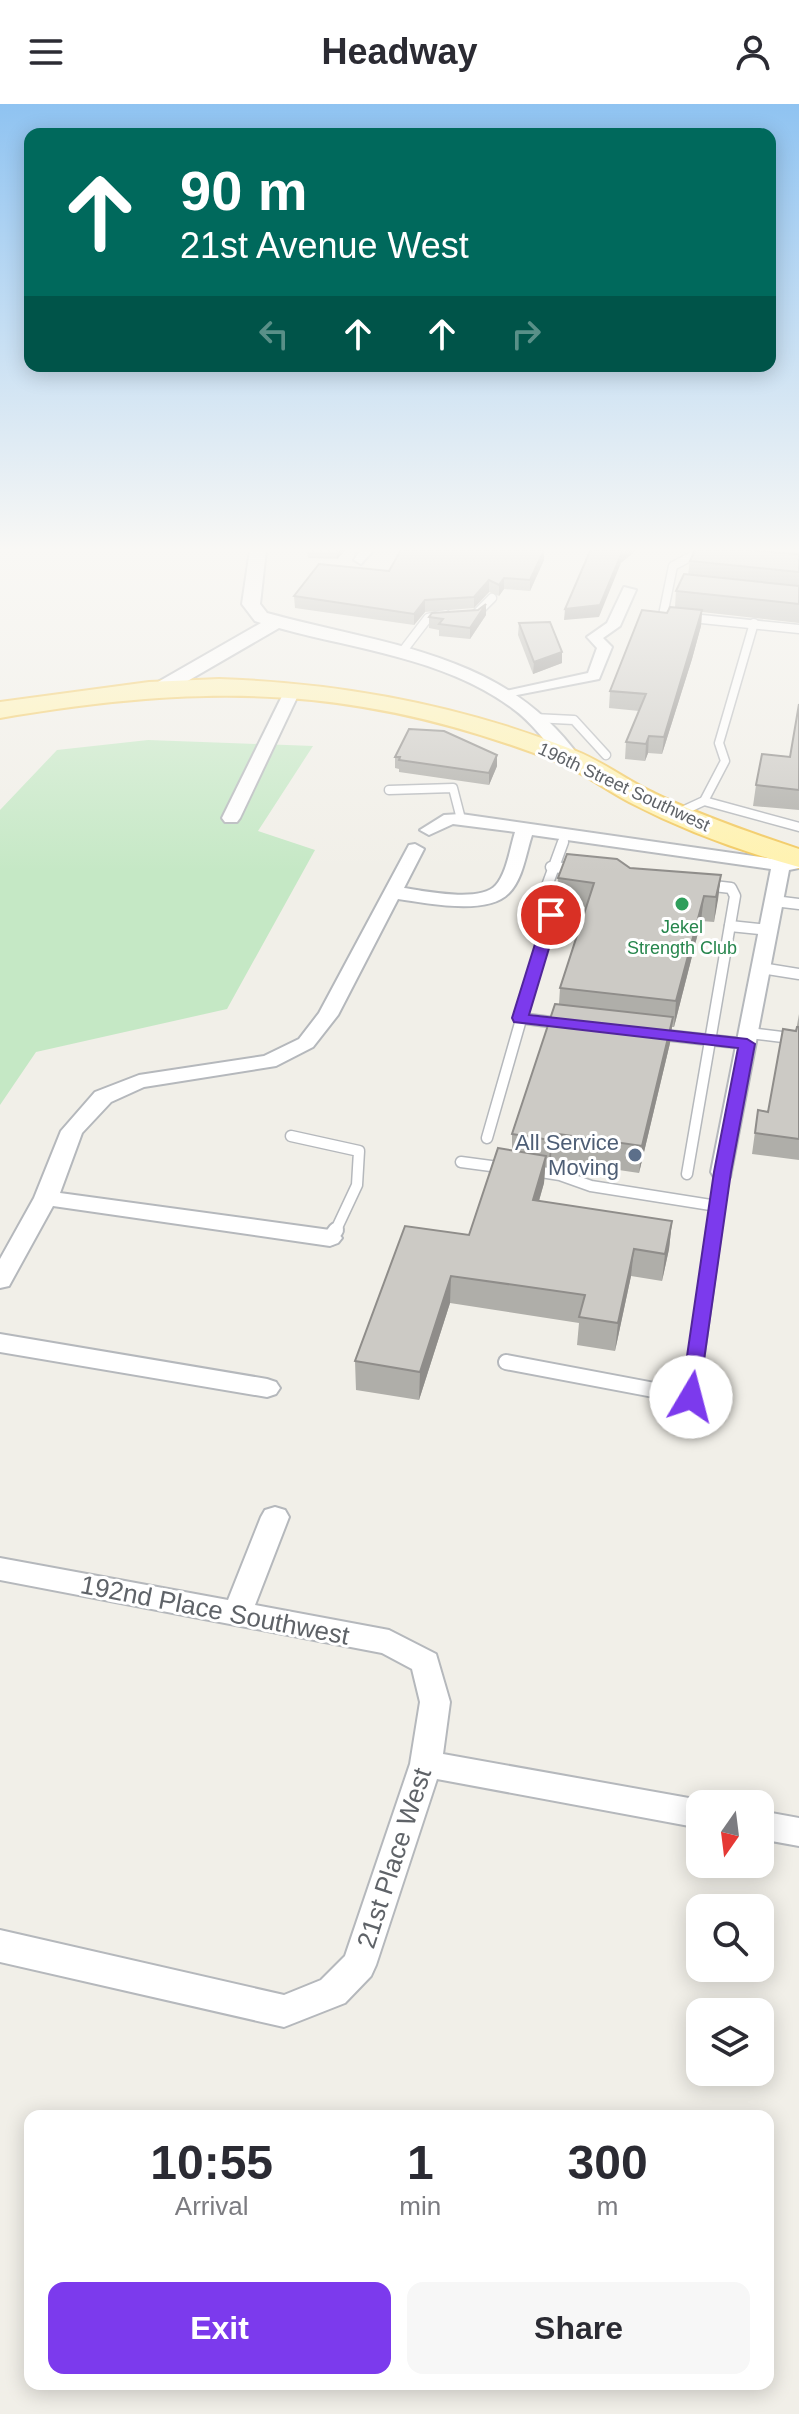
<!DOCTYPE html>
<style>
body{margin:0;font-family:Helvetica,sans-serif;background:#f7f7f7;color:#2b2b33;height:100vh;display:flex;flex-direction:column;font-size:30px;white-space:nowrap}
*{box-sizing:border-box;margin:0}
p{font-size:26px;color:#7c7c81}
.icon{flex:none;width:44px;height:44px;fill:none;stroke:currentColor;stroke-width:2;stroke-linecap:round;stroke-linejoin:round}
.map{position:relative;flex:1;overflow:hidden}
.sheet{position:absolute;left:24px;top:2006px;width:750px;height:280px;display:flex;flex-direction:column;background:#fff;border-radius:16px;box-shadow:0 4px 20px #0003}
.sheet>*{flex:none}
.top-card{position:absolute;left:24px;top:24px;width:752px;height:244px;border-radius:16px;box-shadow:0 4px 20px #0003;background:#00695c;color:#fff;overflow:hidden}
.needle{width:52px;rotate:194deg}
.tools{position:absolute;left:686px;top:1686px;display:grid;gap:16px}
.tools a{display:grid;place-items:center;width:88px;height:88px;border-radius:16px;background:#fff;box-shadow:0 4px 20px #0003;font-size:40px}
.pin{position:absolute;display:grid;place-items:center;width:68px;height:68px;color:#fff;margin:-34px;border:4px solid #fff;border-radius:50%;box-shadow:0 2px 8px #0007}
.me{position:absolute;width:88px;margin:-44px;rotate:8deg;stroke-linejoin:round;filter:drop-shadow(0 0 6px #0008)}
.turn{display:flex;align-items:center;gap:28px;height:168px;padding:0 24px;font-size:36px}
.turn .icon{width:104px;height:104px;stroke-width:2.5}
.turn b{display:block;font-size:56px;line-height:68px}
.lanes{display:flex;align-items:center;height:76px;padding:0 24px;background:#0003;justify-content:center;gap:40px;direction:ltr}
.lanes .off{opacity:.35}
.eta{display:flex;justify-content:space-evenly;align-items:center;height:136px;text-align:center}
.eta b{font-size:48px;font-weight:700;line-height:56px}
.cta{display:flex;gap:16px;margin-top:auto;padding:16px 24px}
.cta a{flex:1;height:92px;border-radius:16px;background:#7c3aed;color:#fff;font-size:32px;font-weight:700;line-height:92px;text-align:center}
.cta a+a{background:#f7f7f7;color:#2b2b33}
header{display:flex;justify-content:space-between;align-items:center;height:104px;padding:0 24px;background:#fff;font-size:36px;font-weight:700}
.map>svg:first-child{display:block}
</style>
<header><svg class="icon" aria-label="menu" viewBox="0 0 24 24"><path d="M4 6h16M4 12h16M4 18h16"/></svg>Headway<svg class="icon" aria-label="person" viewBox="0 0 24 24"><circle cx="12" cy="8" r="4"/><path d="M4 21q1-7 8-7t8 7"/></svg></header>
<div class="map">
<svg width="799" height="2310" viewBox="0 0 799 2310">
<rect width="100%" height="100%" fill="#f1efe8"/>
<polygon fill="#c5e8c5" points="148,636 313,642 258,727 315,746 227,905 36,948 0,1001 0,706 57,646"/>
<g fill="none" stroke-linecap="round" stroke-linejoin="round">
<g stroke="#b5b8bc" stroke-width="11">
<g id="service-far2">
<polyline points="708,454 692,452 673,462 663,511 799,525"/>
<polyline points="475,511 492,494"/>
<polyline points="402,548 428,514 445,510"/>
<polyline points="534,614 574,616 606,651"/>
<polyline points="389,686 453,684 461,715"/>
<polyline points="704,697 799,723"/>
<polyline points="678,709 704,697 725,657 719,639 754,519"/>
<polyline points="562,740 565,732"/>
</g>
</g>
<g stroke="#b5b8bc" stroke-width="13">
<g id="service-far1">
<polyline points="551,763 576,765"/>
<polyline points="774,797 799,800"/>
<polyline points="730,822 769,826"/>
<polyline points="761,864 799,870"/>
<polyline points="520,914 565,920"/>
<polyline points="749,929 799,935"/>
<polyline points="655,930 747,940"/>
<polyline points="291,1032 359,1047 357,1081 335,1128"/>
<polyline points="487,1034 551,811 540,801 563,738"/>
<polyline points="461,1058 506,1064"/>
<polyline points="528,1066 560,1071 591,1082 717,1102"/>
<polyline points="687,1070 735,792 731,784 705,781"/>
<polyline points="714,1128 722,1068"/>
</g>
</g>
<g stroke="#b5b8bc" stroke-width="18">
<g id="service">
<polyline points="330,1134 336,1126"/>
<polyline points="506,1258 691,1293 714,1126"/>
</g>
</g>
<g stroke="#b5b8bc" stroke-width="4">
<g id="minor">
<polygon points="360,446 374,446 361,460 354,456"/>
<polygon points="624,483 636,486 620,522 603,534 612,543 599,575 501,594 501,588 588,569 597,544 587,533 607,519"/>
<polygon points="287,582 301,585 240,714 237,718 225,718 222,714"/>
<path d="M461,710L781,756L799,754V764L789,766L730,1073H714L711,1068L771,765L532,731C526,749 523,775 509,789C488,812 426,799 398,795L338,911L313,943L276,962L144,983L111,998L82,1029L60,1089L330,1126L338,1129L342,1134L338,1139L330,1142L53,1102L9,1182L0,1184V1155L34,1094L61,1027L95,988L139,971L264,952L299,935L319,909L409,741L415,740L424,745L404,784C424,787 481,799 496,781C507,768 510,744 515,728L453,720L429,731L420,726L444,711Z"/>
<polygon points="0,1230 267,1275 276,1278 280,1284 276,1290 267,1293 0,1248"/>
<polygon points="275,1403 285,1406 289,1413 255,1501 389,1526 436,1550 450,1598 443,1650 700,1696 711,1700 700,1700 700,1724 437,1675 376,1861 371,1872 345,1899 284,1923 0,1858 0,1826 284,1891 321,1876 345,1852 410,1660 420,1598 412,1565 382,1549 0,1476 0,1454 228,1496 261,1413 265,1406"/>
<polygon points="760,1707 799,1714 799,1742 760,1735"/>
</g>
</g>
<g stroke="#b5b8bc" stroke-width="4">
<path id="tertiary" d="M250,446H266L260,500L267,509C383,541 505,548 580,654L577,658H563C547,640 532,618 512,604C444,554 358,546 279,524L172,586H158L155,582L158,578L261,519L255,517L242,500Z"/>
</g>
<g stroke="#f2c960" stroke-width="4">
<path id="primary" d="M219,575C342,579 461,601 576,647C604,658 629,678 656,690C702,712 751,729 799,745V763C742,748 681,725 629,698C604,685 581,667 555,657C357,580 206,579 0,614V598L149,578Z"/>
</g>
<use href="#service-far2" stroke="#fff" stroke-width="8"/>
<use href="#service-far1" stroke="#fff" stroke-width="10"/>
<use href="#service" stroke="#fff" stroke-width="14"/>
<use href="#minor" fill="#fff" fill-rule="evenodd"/>
<use href="#tertiary" fill="#fff" fill-rule="evenodd"/>
<use href="#primary" fill="#fff2af" fill-rule="evenodd"/>
</g>
<g fill="#afaea9">
<polygon points="307,446 346,446 337,455 308,454"/>
<polygon points="544,446 544,456 530,487 504,485 499,492 489,488 474,504 425,508 414,521 295,504 294,492 389,467"/>
<polygon points="799,450 799,519 702,508 701,522 692,555 662,650 648,649 645,657 625,655 626,638 639,607 609,604 610,587 667,509 675,503 676,487 688,471 690,457"/>
<polygon points="486,511 470,535 439,532 439,526 429,524 429,513"/>
<polygon points="519,519 562,548 562,559 533,570 518,531"/>
<polygon points="799,600 799,706 753,702 756,681 790,653"/>
<polygon points="497,651 497,662 489,681 399,668 399,665 395,664 395,653"/>
<polygon points="630,764 721,771 714,818 701,817 674,923 672,923 670,939 639,1069 551,1056 549,1063 545,1063 544,1079 539,1097 672,1117 669,1145 662,1177 631,1172 615,1247 577,1241 579,1219 450,1199 419,1296 356,1286 355,1257 469,1131 512,1046 512,1030 559,900 560,884 586,803 556,799 558,774"/>
<polygon points="799,910 799,1056 752,1050 758,1006 768,1008 796,927"/>
</g>
<g fill="#8f8d8a">
<polygon points="337,446 346,446 337,455"/>
<polygon points="544,446 544,456 530,487 530,476"/>
<polygon points="624,446 637,446 621,459 599,513 564,516 565,505"/>
<polygon points="504,474 504,485 499,492 499,481"/>
<polygon points="489,476 489,488 474,504 474,493"/>
<polygon points="425,496 425,508 414,521 414,510"/>
<polygon points="486,500 486,511 470,535 470,524"/>
<polygon points="702,506 701,522 692,555 662,650 664,633"/>
<polygon points="562,548 562,559 533,570 534,558"/>
<polygon points="649,632 648,649 645,657 646,640"/>
<polygon points="497,651 497,662 489,681 489,669"/>
<polygon points="721,771 718,796 714,818 716,793"/>
<polygon points="704,792 701,817 674,923 676,897"/>
<polygon points="673,913 670,939 639,1069 642,1042"/>
<polygon points="552,1029 551,1056 549,1063 550,1036"/>
<polygon points="546,1052 544,1079 531,1124 533,1096"/>
<polygon points="672,1117 669,1145 662,1177 665,1150"/>
<polygon points="634,1145 631,1172 615,1247 618,1219"/>
<polygon points="451,1172 450,1199 419,1296 420,1268"/>
</g>
<g fill="#cccac5" stroke="#8f8d8a" stroke-width="2">
<polygon points="401,446 544,446 530,476 504,474 499,481 489,476 474,493 425,496 414,510 294,492 319,460 389,467"/>
<polygon points="592,446 624,446 622,448 600,501 565,505 590,447"/>
<polygon points="695,446 744,446 799,450 799,468 690,457"/>
<polygon points="684,470 799,482 799,500 676,487"/>
<polygon points="486,500 470,524 439,520 443,515 429,513 432,509 478,506"/>
<polygon points="670,503 702,506 664,633 649,632 646,640 626,638 646,590 610,587 642,506 667,509"/>
<polygon points="550,518 562,548 534,558 519,519"/>
<polygon points="799,600 799,686 756,681 762,650 790,653"/>
<polygon points="409,625 444,627 497,651 489,669 399,656 400,653 395,653"/>
<polygon points="567,750 617,755 630,764 721,771 716,793 704,792 676,897 560,884 594,779 558,774"/>
<polygon points="555,900 673,913 642,1042 552,1029 550,1036 512,1030"/>
<polygon points="797,923 799,923 799,1035 755,1029 758,1006 768,1008 783,925 796,927"/>
<polygon points="498,1044 546,1052 533,1096 672,1117 665,1150 634,1145 618,1219 579,1213 585,1191 451,1172 420,1268 355,1257 405,1122 469,1131"/>
</g>
<linearGradient id="sky" x2="0" y2="1"><stop stop-color="#8fc3f1"/><stop offset="0.58" stop-color="#f9f8f5"/><stop offset="1" stop-color="#f9f8f5" stop-opacity="0"/></linearGradient>
<rect width="799" height="769" fill="url(#sky)"/>
<polygon fill="#7c3aed" stroke="#51269a" stroke-width="2" points="551,806 559,811 529,911 747,935 755,940 731,1068 698,1298 691,1300 681,1293 714,1068 738,944 514,918 512,914 544,811"/>
<circle fill="#2e9e5b" stroke="#fff" stroke-width="3" cx="682" cy="800" r="8"/>
<circle fill="#5c6f8a" stroke="#fff" stroke-width="3" cx="635" cy="1051" r="8"/>
<g text-anchor="middle" stroke-width="6" stroke-linejoin="round" paint-order="stroke">
<g font-size="18" fill="#5f6368" stroke="#fff">
<text transform="translate(624 683) rotate(25)" y="6">196th Street Southwest</text>
</g>
<g font-size="18" fill="#27864d" stroke="#fff">
<text x="682" y="829">Jekel<tspan x="682" dy="21">Strength Club</tspan></text>
</g>
<g font-size="22" fill="#4e5e75" stroke="#fff" text-anchor="end">
<text x="619" y="1046">All Service<tspan x="619" dy="25">Moving</tspan></text>
</g>
<g font-size="26" fill="#5f6368" stroke="#fff">
<text transform="translate(215 1506) rotate(11)" y="9">192nd Place Southwest</text>
<text transform="translate(394 1754) rotate(-72)" y="9">21st Place West</text>
</g>
</g>
</svg>
<div class="tools">
<a><svg class="needle" viewBox="-14 -14 28 28"><path d="M0-13l5 13h-10z" fill="#e53935"/><path d="M0 13l5-13h-10z" fill="#7c7c81"/></svg></a>
<a><svg class="icon" aria-label="search" viewBox="0 0 24 24"><circle cx="10" cy="10" r="6"/><path d="M15 15l6 6"/></svg></a>
<a><svg class="icon" aria-label="layers" viewBox="0 0 24 24"><path d="M12 4l9 5-9 5-9-5zM3 14l9 5 9-5"/></svg></a>
</div>
<div class="pin" style="left:551px;top:811px;background:#d93025"><svg class="icon" aria-label="arrive" viewBox="0 0 24 24"><path d="M6 21V4h12l-3 4 3 4H6"/></svg></div>
<svg class="me" style="left:691px;top:1293px" viewBox="-20 -20 40 40"><circle r="19" fill="#fff"/><path d="M0-13L10 11 0 6-10 11z" fill="#7c3aed"/></svg>
<div class="top-card">
<div class="turn"><svg class="icon" aria-label="ahead" viewBox="0 0 24 24"><path d="M12 20V5M6 11l6-6 6 6"/></svg><div><b>90 m</b>21st Avenue West</div></div>
<div class="lanes"><svg class="icon off" aria-label="left" viewBox="0 0 24 24"><path d="M17 20v-9H6M10 6l-5 5 5 5"/></svg><svg class="icon" aria-label="ahead" viewBox="0 0 24 24"><path d="M12 20V5M6 11l6-6 6 6"/></svg><svg class="icon" aria-label="ahead" viewBox="0 0 24 24"><path d="M12 20V5M6 11l6-6 6 6"/></svg><svg class="icon off" aria-label="right" viewBox="0 0 24 24"><path d="M7 20v-9h11M14 6l5 5-5 5"/></svg></div>
</div>
<section class="sheet">
<div class="eta">
<div><b>10:55</b><p>Arrival</p></div>
<div><b>1</b><p>min</p></div>
<div><b>300</b><p>m</p></div>
</div>
<div class="cta"><a>Exit</a><a>Share</a></div>
</section>
</div>
